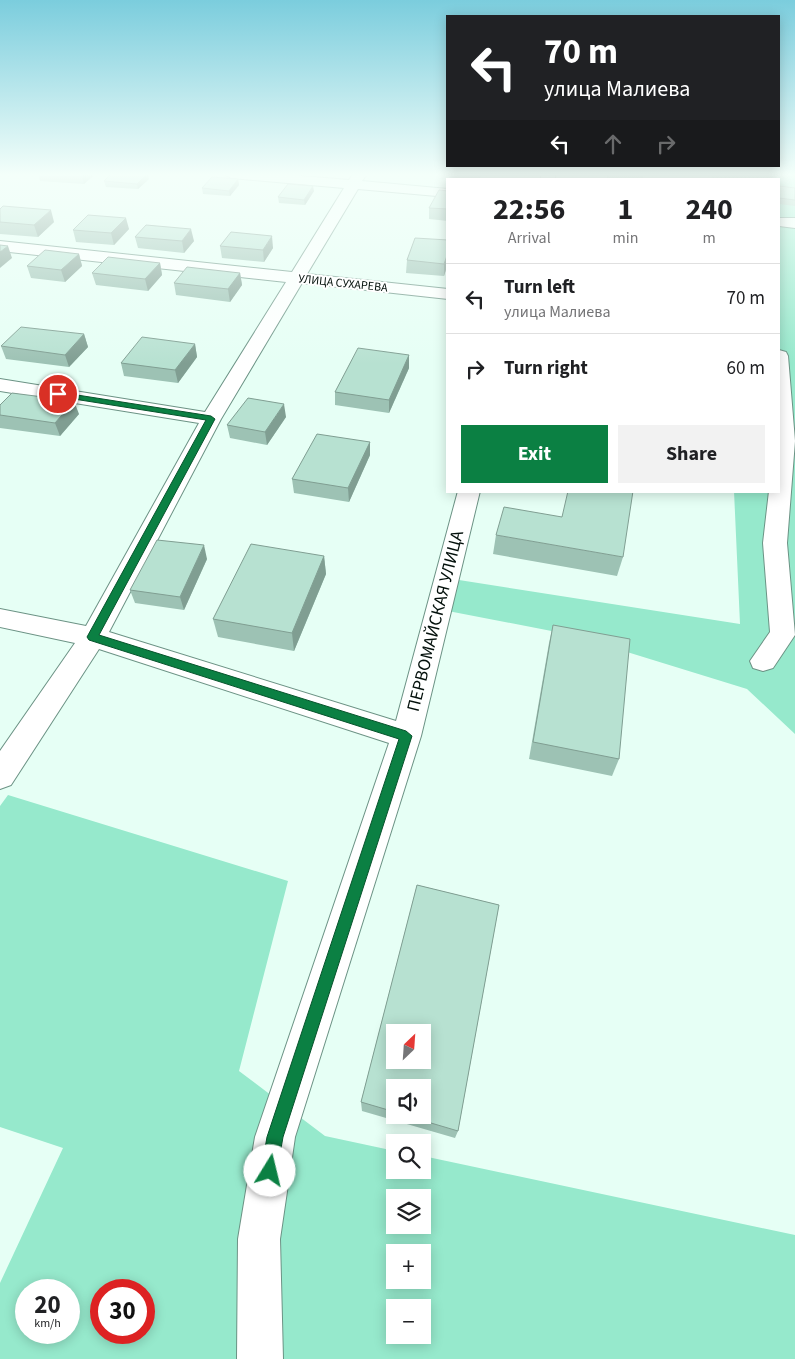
<!DOCTYPE html>
<meta charset="utf-8">
<style>
body{margin:0;font-family:"Source Sans 3",sans-serif;background:#f2f2f2;color:#202124;height:100vh;display:flex;flex-direction:column;font-size:19px;white-space:nowrap}
*{box-sizing:border-box;margin:0}
p{font-size:16px;color:#757577}
.icon{flex:none;width:28px;height:28px;fill:none;stroke:currentColor;stroke-width:2;stroke-linecap:round;stroke-linejoin:round}
.map{position:relative;flex:1;overflow:hidden}
.side{position:absolute;left:446px;top:178px;width:334px;height:315px;display:flex;flex-direction:column;background:#fff;border-radius:0px;box-shadow:0 2px 12px #0003}
.side>*{flex:none}
.hud{position:absolute;left:446px;top:15px;width:334px;height:152px;border-radius:0px;box-shadow:0 2px 12px #0003;background:#202124;color:#fff;overflow:hidden}
.needle{width:32px;rotate:25deg}
.buttons{position:absolute;left:386px;top:1024px;display:grid;gap:10px}
.buttons a{display:grid;place-items:center;width:45px;height:45px;border-radius:0px;background:#fff;box-shadow:0 2px 12px #0003;font-size:25px}
.speed{position:absolute;left:15px;top:1279px;display:flex;gap:10px;font-size:25px;font-weight:700;text-align:center}
.speed>*{display:grid;place-content:center;width:65px;height:65px;border-radius:50%;background:#fff;box-shadow:0 2px 12px #0003;line-height:1}
.speed small{font-size:12px;font-weight:400}
.speed .limit{border:8px solid #d22;background:#fff;color:#111}
.pin{position:absolute;display:grid;place-items:center;width:42px;height:42px;color:#fff;margin:-21px;border:2px solid #fff;border-radius:50%;box-shadow:0 1px 5px #0007}
.me{position:absolute;width:55px;margin:-28px;rotate:9deg;stroke-linejoin:round;filter:drop-shadow(0 0 4px #0008)}
.turn{display:flex;align-items:center;gap:18px;height:105px;padding:0 15px;font-size:22px}
.turn .icon{width:65px;height:65px;stroke-width:2.5}
.turn b{display:block;font-size:35px;line-height:42px}
.lanes{display:flex;align-items:center;height:48px;padding:0 15px;background:#0003;justify-content:center;gap:25px;direction:ltr}
.lanes .off{opacity:.35}
.eta{display:flex;justify-content:space-evenly;align-items:center;height:85px;text-align:center}
.eta b{font-size:30px;font-weight:700;line-height:35px}
.primary-button{display:flex;gap:10px;margin-top:auto;padding:10px 15px}
.primary-button a{flex:1;height:58px;border-radius:0px;background:#0b8043;color:#fff;font-size:20px;font-weight:700;line-height:58px;text-align:center}
.primary-button a+a{background:#f2f2f2;color:#202124}
ul{padding:0;list-style:none}
li{display:flex;align-items:center;gap:15px;height:70px;padding:0 15px;border-top:1px solid #e0e0e0}
li div{flex:1}
li b{display:block;font-size:19px}
li em{font-style:normal}
.map>svg:first-child{display:block}
</style>
<div class="map">
<svg width="795" height="1359" viewBox="0 0 795 1359">
<rect width="100%" height="100%" fill="#e6fff5"/>
<g fill="#96e9cc" fill-rule="evenodd">
<polygon points="711,174 795,174 795,734 747,689 572,635 448,611 459,580 740,624 734,491 779,491 779,179 712,179"/>
<path d="M8,795L288,881L239,1071L325,1136L395,1151V1170H422L423,1156L795,1235V1359H0V1283L63,1148L0,1127V806ZM395,1198H422V1225H395ZM395,1252H422V1280H395ZM26,1290H69V1332H26ZM101,1290H144V1332H101ZM395,1308H422V1335H395Z"/>
</g>
<g fill="none" stroke-linecap="round" stroke-linejoin="round">
<g stroke="#6c9385" stroke-width="2">
<g id="minor">
<polygon points="224,174 278,174 349,180 353,174 367,174 362,181 448,189 448,197 358,189 307,274 448,289 448,299 302,283 221,419 109,632 396,721 458,491 480,491 421,736 295,1137 280,1239 283,1359 237,1359 238,1239 255,1137 389,743 99,649 11,785 0,789 0,751 75,643 0,627 0,609 86,626 199,423 0,391 0,379 205,412 286,282 0,251 0,241 292,272 344,188 231,178"/>
<rect x="541" y="174" width="14" height="5"/>
<polygon points="779,218 795,218 795,228 779,226"/>
<polygon points="779,350 786,352 788,356 795,441 787,543 795,635 773,668 763,671 753,668 750,661 770,632 763,543 769,491 779,491"/>
</g>
</g>
<use href="#minor" fill="#fff" fill-rule="evenodd"/>
</g>
<g fill="#9dc2b4" fill-rule="evenodd">
<polygon points="38,174 95,174 84,184 40,181"/>
<polygon points="450,174 481,174 480,179 450,178"/>
<polygon points="149,179 138,189 106,187 104,181"/>
<polygon points="238,179 239,185 230,196 203,194 202,188"/>
<polygon points="779,186 795,188 795,206 779,204"/>
<polygon points="314,191 305,205 279,203 278,197"/>
<polygon points="448,191 448,221 429,219 429,208"/>
<polygon points="0,209 54,222 38,237 0,234"/>
<polygon points="129,229 114,245 76,242 73,230"/>
<polygon points="135,237 194,241 184,253 138,248"/>
<polygon points="448,240 448,263 444,276 406,273 407,260"/>
<polygon points="220,246 273,248 264,262 222,258"/>
<polygon points="79,254 82,266 65,282 31,278 27,266"/>
<polygon points="160,263 162,275 148,291 96,285 92,273"/>
<polygon points="240,273 242,285 230,302 176,295 174,283"/>
<polygon points="84,334 88,347 69,367 6,359 1,346"/>
<polygon points="195,344 197,357 178,383 124,376 121,363"/>
<polygon points="409,355 409,368 389,413 335,405 335,392"/>
<polygon points="0,405 79,414 60,436 0,428"/>
<polygon points="286,417 267,445 230,438 227,425"/>
<polygon points="370,442 370,455 349,502 294,493 292,479"/>
<polygon points="496,535 623,557 617,576 493,554"/>
<polygon points="324,556 326,574 294,651 218,637 213,619"/>
<polygon points="207,559 184,610 135,603 130,590"/>
<polygon points="553,625 619,759 612,776 529,759 549,643"/>
<path d="M417,885L499,905L458,1131L455,1138L362,1111L361,1102ZM395,1032H422V1060H395ZM395,1088H422V1115H395Z"/>
</g>
<g fill="#809e92">
<polygon points="81,174 95,174 84,184"/>
<polygon points="147,174 148,174 149,179 138,189 137,184"/>
<polygon points="238,179 239,185 230,196 229,191"/>
<polygon points="313,186 314,191 305,205 304,200"/>
<polygon points="51,210 54,222 38,237 34,225"/>
<polygon points="126,218 129,229 114,245 111,233"/>
<polygon points="191,229 194,241 184,253 182,241"/>
<polygon points="272,236 273,248 264,262 263,250"/>
<polygon points="8,246 12,258 0,268 0,252"/>
<polygon points="448,253 448,263 444,276 444,264"/>
<polygon points="79,254 82,266 65,282 61,270"/>
<polygon points="160,263 162,275 148,291 145,279"/>
<polygon points="240,273 242,285 230,302 228,289"/>
<polygon points="84,334 88,347 69,367 65,355"/>
<polygon points="195,344 197,357 178,383 175,370"/>
<polygon points="409,355 409,368 389,413 389,400"/>
<polygon points="74,401 79,414 60,436 55,423"/>
<polygon points="284,404 286,417 267,445 265,432"/>
<polygon points="370,442 370,455 349,502 348,488"/>
<polygon points="204,545 207,559 184,610 180,597"/>
<polygon points="324,556 326,574 294,651 292,633"/>
</g>
<g fill="#b7e1d1" stroke="#809e92" fill-rule="evenodd">
<polygon points="111,174 147,174 137,184 104,181"/>
<polygon points="608,174 642,174 642,179 607,179"/>
<polygon points="212,177 238,179 229,191 202,188"/>
<polygon points="288,184 313,186 304,200 278,197"/>
<polygon points="779,186 795,188 795,200 779,198"/>
<polygon points="439,190 448,191 448,209 429,208"/>
<polygon points="3,206 51,210 34,225 0,222 0,209"/>
<polygon points="88,215 126,218 111,233 73,230"/>
<polygon points="146,225 191,229 182,241 135,237"/>
<polygon points="231,232 272,236 263,250 220,246"/>
<polygon points="415,238 448,240 448,253 444,264 407,260"/>
<polygon points="0,245 8,246 0,252"/>
<polygon points="45,250 79,254 61,270 27,266"/>
<polygon points="108,257 160,263 145,279 92,273"/>
<polygon points="187,267 240,273 228,289 174,283"/>
<polygon points="21,327 84,334 65,355 1,346"/>
<polygon points="142,337 195,344 175,370 121,363"/>
<polygon points="358,348 409,355 389,400 335,392"/>
<polygon points="12,393 74,401 55,423 0,415 0,405"/>
<polygon points="248,398 284,404 265,432 227,425"/>
<polygon points="317,434 370,442 348,488 292,479"/>
<polygon points="568,491 633,491 623,557 496,535 504,507 562,517"/>
<polygon points="157,540 204,545 180,597 130,590"/>
<polygon points="251,544 324,556 292,633 213,619"/>
<polygon points="553,625 630,639 619,759 533,742"/>
<path d="M417,885L499,905L458,1131L404,1115H422V1088H395V1112L361,1102ZM395,1032H422V1060H395Z"/>
</g>
<linearGradient id="sky" x2="0" y2="1"><stop stop-color="#7bcddd"/><stop offset="0.48" stop-color="#f4fffa"/><stop offset="1" stop-color="#f4fffa" stop-opacity="0"/></linearGradient>
<rect width="795" height="364" fill="url(#sky)"/>
<polygon fill="#0b8043" stroke="#07532c" points="58,392 211,416 215,419 99,635 406,731 412,736 283,1137 276,1177 270,1179 264,1177 261,1171 267,1137 399,739 89,640 87,637 206,420 55,396 55,393"/>
<g text-anchor="middle" stroke-width="4" stroke-linejoin="round" paint-order="stroke">
<g font-size="12" fill="#03100b" stroke="#fff">
<text transform="translate(343 283) rotate(6)" y="4">УЛИЦА СУХАРЕВА</text>
</g>
<g font-size="18" fill="#03100b" stroke="#fff">
<text transform="translate(435 621) rotate(-76)" y="6">ПЕРВОМАЙСКАЯ УЛИЦА</text>
</g>
</g>
</svg>
<div class="buttons">
<a><svg class="needle" viewBox="-14 -14 28 28"><path d="M0-13l5 13h-10z" fill="#e53935"/><path d="M0 13l5-13h-10z" fill="#757577"/></svg></a>
<a><svg class="icon" aria-label="sound" viewBox="0 0 24 24"><path d="M4 9h4l5-4v14l-5-4H4zM17 9q2 3 0 6"/></svg></a>
<a><svg class="icon" aria-label="search" viewBox="0 0 24 24"><circle cx="10" cy="10" r="6"/><path d="M15 15l6 6"/></svg></a>
<a><svg class="icon" aria-label="layers" viewBox="0 0 24 24"><path d="M12 4l9 5-9 5-9-5zM3 14l9 5 9-5"/></svg></a>
<a>+</a>
<a>−</a>
</div>
<div class="speed"><div>20<small>km/h</small></div><div class="limit">30</div></div>
<div class="pin" style="left:58px;top:394px;background:#d93025"><svg class="icon" aria-label="arrive" viewBox="0 0 24 24"><path d="M6 21V4h12l-3 4 3 4H6"/></svg></div>
<svg class="me" style="left:270px;top:1171px" viewBox="-20 -20 40 40"><circle r="19" fill="#fff"/><path d="M0-13L10 11 0 6-10 11z" fill="#0b8043"/></svg>
<div class="hud">
<div class="turn"><svg class="icon" aria-label="left" viewBox="0 0 24 24"><path d="M17 20v-9H6M10 6l-5 5 5 5"/></svg><div><b>70 m</b>улица Малиева</div></div>
<div class="lanes"><svg class="icon" aria-label="left" viewBox="0 0 24 24"><path d="M17 20v-9H6M10 6l-5 5 5 5"/></svg><svg class="icon off" aria-label="ahead" viewBox="0 0 24 24"><path d="M12 20V5M6 11l6-6 6 6"/></svg><svg class="icon off" aria-label="right" viewBox="0 0 24 24"><path d="M7 20v-9h11M14 6l5 5-5 5"/></svg></div>
</div>
<section class="side">
<div class="eta">
<div><b>22:56</b><p>Arrival</p></div>
<div><b>1</b><p>min</p></div>
<div><b>240</b><p>m</p></div>
</div>
<ul>
<li><svg class="icon" aria-label="left" viewBox="0 0 24 24"><path d="M17 20v-9H6M10 6l-5 5 5 5"/></svg><div><b>Turn left</b><p>улица Малиева</p></div><em>70 m</em></li>
<li><svg class="icon" aria-label="right" viewBox="0 0 24 24"><path d="M7 20v-9h11M14 6l5 5-5 5"/></svg><div><b>Turn right</b></div><em>60 m</em></li>
</ul>
<div class="primary-button"><a>Exit</a><a>Share</a></div>
</section>
</div>
